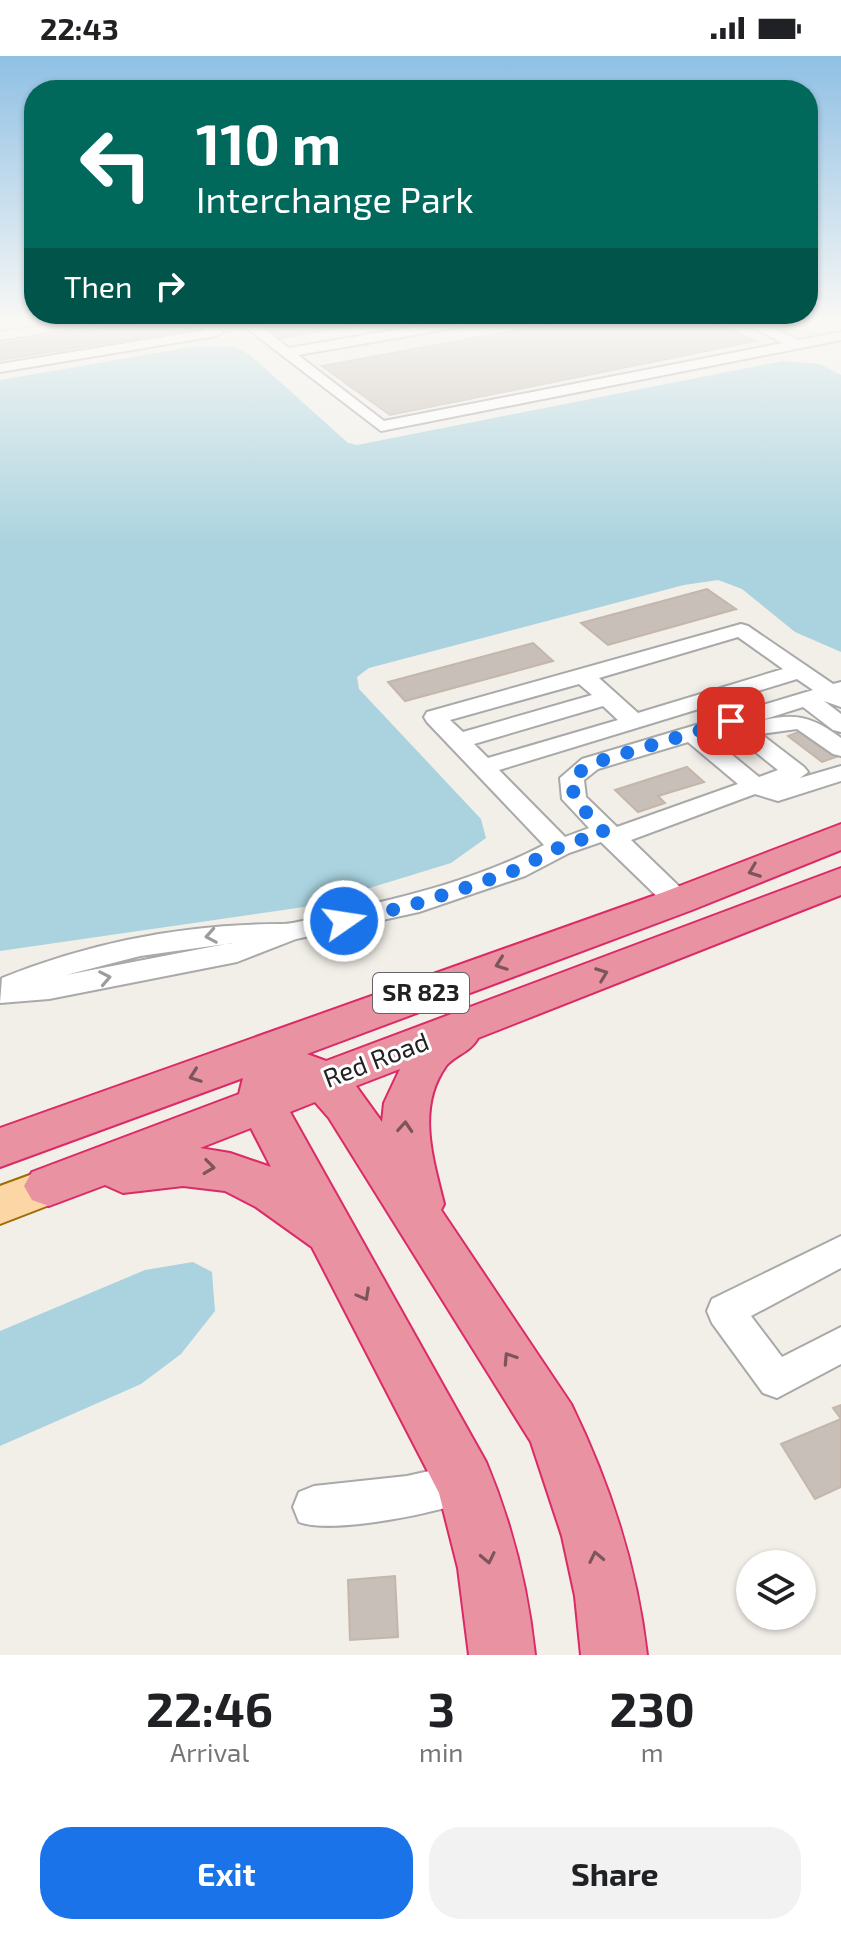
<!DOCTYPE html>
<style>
body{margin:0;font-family:"Exo 2",sans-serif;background:#f2f2f2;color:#202124;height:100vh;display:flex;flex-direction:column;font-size:30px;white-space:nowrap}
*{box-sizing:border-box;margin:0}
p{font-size:26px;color:#757577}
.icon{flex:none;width:44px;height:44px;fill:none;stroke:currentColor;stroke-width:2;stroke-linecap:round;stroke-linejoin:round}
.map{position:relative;height:1599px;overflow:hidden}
.panel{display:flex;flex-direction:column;background:#fff;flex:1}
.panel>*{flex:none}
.guide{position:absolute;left:24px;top:24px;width:794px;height:244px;border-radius:32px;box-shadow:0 2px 6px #0004;background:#00695c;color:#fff;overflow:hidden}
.fabs{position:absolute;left:736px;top:1494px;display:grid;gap:16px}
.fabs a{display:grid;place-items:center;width:80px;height:80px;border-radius:50%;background:#fff;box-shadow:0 2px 6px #0004;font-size:40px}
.pin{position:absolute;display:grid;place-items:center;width:68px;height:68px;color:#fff;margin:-34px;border-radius:16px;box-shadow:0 4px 12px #0006}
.me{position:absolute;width:88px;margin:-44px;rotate:77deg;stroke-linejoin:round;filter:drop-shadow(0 0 6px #0008)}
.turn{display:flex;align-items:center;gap:28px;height:168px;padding:0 40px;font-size:36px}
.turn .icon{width:104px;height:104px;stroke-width:2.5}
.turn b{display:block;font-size:56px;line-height:68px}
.then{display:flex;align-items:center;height:76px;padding:0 40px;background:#0003;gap:16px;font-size:30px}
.eta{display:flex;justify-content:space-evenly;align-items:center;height:136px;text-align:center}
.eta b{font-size:48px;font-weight:700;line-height:56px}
.button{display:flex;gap:16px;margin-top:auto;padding:16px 40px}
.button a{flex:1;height:92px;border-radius:32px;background:#1a73e8;color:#fff;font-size:32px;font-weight:700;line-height:92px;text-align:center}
.button a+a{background:#f2f2f2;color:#202124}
.status{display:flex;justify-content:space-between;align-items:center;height:56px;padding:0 40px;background:#fff;direction:ltr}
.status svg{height:22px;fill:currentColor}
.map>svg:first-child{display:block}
</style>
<div class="status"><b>22:43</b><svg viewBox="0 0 49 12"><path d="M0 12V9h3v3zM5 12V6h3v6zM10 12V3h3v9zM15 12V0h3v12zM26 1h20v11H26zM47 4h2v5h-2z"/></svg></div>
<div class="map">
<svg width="841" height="1599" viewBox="0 0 841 1599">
<rect width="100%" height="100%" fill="#f2efe9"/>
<g fill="#aad3df">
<polygon points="191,291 236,291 250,299 348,387 357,389 783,305 820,308 841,319 841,596 795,576 742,533 718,524 684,529 369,612 357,621 359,633 481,763 486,782 451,807 311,850 0,895 0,324"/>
<polygon points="193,1206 212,1216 215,1255 181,1298 141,1328 0,1390 0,1275 145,1214"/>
</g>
<g fill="#c7bfb8" stroke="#c4b6ab" stroke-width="2">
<polygon points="135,267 186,267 193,273 0,304 0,288"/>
<polygon points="261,267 372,267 281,282"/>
<polygon points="555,267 717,267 756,285 390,359 322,310"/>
<polygon points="707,533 736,553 608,589 581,567"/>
<polygon points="533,587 553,605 405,645 388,626"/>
<polygon points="804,674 839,700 822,706 788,680"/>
<polygon points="687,711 704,726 658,740 665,747 638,756 615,734"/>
<polygon points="841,1349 841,1431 815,1443 781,1388 841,1363 833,1352"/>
<polygon points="395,1520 398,1581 350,1584 348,1524"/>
</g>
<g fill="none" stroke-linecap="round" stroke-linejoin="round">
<g stroke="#a9a9a9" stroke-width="4">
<g id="minor">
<polygon points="57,267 91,267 84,271 0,284 0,276"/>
<polygon points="198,267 213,267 223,276 216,280 0,316 0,308 205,274"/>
<polygon points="240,267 256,267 289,292 436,267 467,267 460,271 298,299 384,365 783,287 744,267 762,267 799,284 841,276 841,284 381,375"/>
<path d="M741,568L748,570L833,628L841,626V651L824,645L841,658V676L833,674L803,651L749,668L752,670L755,666C793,657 809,658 841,682V700L833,698L797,673L761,678L804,711L808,716L800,722L841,710V725L778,745L755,738L631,784L688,839L692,845L688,851L678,854L668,851L601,786L569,797L525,820L419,856L296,883L237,906L49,943L0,947L2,922C91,886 186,868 281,868C298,868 319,860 335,856C407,841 478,823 544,789L427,666L424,661L427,656ZM738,581L783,613L638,657L599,622ZM797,623L813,634L582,703L560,722L562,743L589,772L565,781L499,714ZM579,628L592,639L463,676L450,664ZM603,650L618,664L488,702L474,688ZM728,674L778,714L759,721L709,680ZM688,686L738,728L617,771L586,741L584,724L598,713ZM233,887H231L66,919L140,900Z"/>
<polygon points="841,1180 841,1212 751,1260 782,1301 841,1271 841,1308 777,1342 763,1337 712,1267 707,1255 712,1243"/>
<path d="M465,1407L479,1413L485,1427L479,1441C444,1456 333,1479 299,1466L293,1451L299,1436L314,1430L407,1420Z"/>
</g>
</g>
<g stroke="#a06b00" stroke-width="4">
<polygon id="major" points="49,1112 65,1117 71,1130 65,1143 0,1168 0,1130"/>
</g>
<g stroke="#dc2a67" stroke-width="4">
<path id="highway" d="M841,768V794L692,854L307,998L326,1005L841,812V839L478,982C471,996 455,999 446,1010C416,1052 433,1103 444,1148L441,1154L571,1348C610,1428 637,1510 647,1599H581L575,1540L562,1480L531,1386L329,1062L315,1046L290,1056L486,1406C512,1468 528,1532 535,1599H469L458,1512L439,1437L312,1191L256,1151L225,1135L183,1130L123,1137L105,1129L49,1150L32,1144L24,1130L32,1116L239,1038L243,1022L0,1111V1072L664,836ZM400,1013L384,1047L382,1066L356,1030ZM251,1072L271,1111L230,1097L200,1092Z"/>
</g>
<use href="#minor" fill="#fff" fill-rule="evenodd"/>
<use href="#major" fill="#fcd6a4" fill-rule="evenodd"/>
<use href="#highway" fill="#e892a2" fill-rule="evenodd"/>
</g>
<defs><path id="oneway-chevron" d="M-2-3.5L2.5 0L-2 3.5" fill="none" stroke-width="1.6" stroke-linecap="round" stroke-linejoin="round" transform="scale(2)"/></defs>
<g stroke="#7b545c">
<use href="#oneway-chevron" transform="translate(754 815) rotate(159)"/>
<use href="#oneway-chevron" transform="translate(501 908) rotate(160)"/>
<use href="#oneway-chevron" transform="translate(602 918) rotate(-21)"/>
<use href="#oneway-chevron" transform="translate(195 1020) rotate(160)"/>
<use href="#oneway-chevron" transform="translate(405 1071) rotate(-86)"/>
<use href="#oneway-chevron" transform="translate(209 1111) rotate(7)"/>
<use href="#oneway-chevron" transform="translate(364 1239) rotate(61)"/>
<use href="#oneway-chevron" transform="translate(509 1302) rotate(-123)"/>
<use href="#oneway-chevron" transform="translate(596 1501) rotate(-102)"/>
<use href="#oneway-chevron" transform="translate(488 1502) rotate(78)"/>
</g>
<g stroke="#9c9c9c">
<use href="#oneway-chevron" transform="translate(211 880) rotate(170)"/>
<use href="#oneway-chevron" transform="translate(105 922) rotate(-11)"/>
</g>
<linearGradient id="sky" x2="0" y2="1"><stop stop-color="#8fc0e4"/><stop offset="0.54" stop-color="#f9f8f5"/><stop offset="1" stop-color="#f9f8f5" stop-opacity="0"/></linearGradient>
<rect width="841" height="491" fill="url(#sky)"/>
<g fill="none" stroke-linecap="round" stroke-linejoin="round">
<polyline stroke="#1a73e8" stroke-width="14" stroke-dasharray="0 25.2" points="344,865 409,850 468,831 516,814 560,791 604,776 574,743 572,722 590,708 731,665"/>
</g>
<g text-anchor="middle" stroke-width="6" stroke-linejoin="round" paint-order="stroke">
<rect fill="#fff" stroke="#646464" stroke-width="2" x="373" y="917" width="96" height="40" rx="6"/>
<g font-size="24" font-weight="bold" fill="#222">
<text x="421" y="945">SR 823</text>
</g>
<g font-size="26" fill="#222" stroke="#fff">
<text transform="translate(376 1004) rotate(-21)" y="9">Red Road</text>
</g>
</g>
</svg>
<div class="fabs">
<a><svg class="icon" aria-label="layers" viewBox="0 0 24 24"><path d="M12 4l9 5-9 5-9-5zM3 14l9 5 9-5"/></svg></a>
</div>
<div class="pin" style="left:731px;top:665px;background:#d93025"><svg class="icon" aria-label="arrive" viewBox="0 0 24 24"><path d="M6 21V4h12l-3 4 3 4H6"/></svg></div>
<svg class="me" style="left:344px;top:865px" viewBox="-20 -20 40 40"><circle r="17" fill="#1a73e8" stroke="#fff" stroke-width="3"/><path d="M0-11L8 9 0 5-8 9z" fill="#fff"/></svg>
<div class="guide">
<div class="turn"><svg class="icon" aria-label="left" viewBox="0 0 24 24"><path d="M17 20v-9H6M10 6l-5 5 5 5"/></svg><div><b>110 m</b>Interchange Park</div></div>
<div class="then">Then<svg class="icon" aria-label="right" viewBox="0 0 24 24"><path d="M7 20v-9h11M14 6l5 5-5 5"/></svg></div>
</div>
</div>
<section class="panel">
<div class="eta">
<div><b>22:46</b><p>Arrival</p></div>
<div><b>3</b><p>min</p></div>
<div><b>230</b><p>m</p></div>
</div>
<div class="button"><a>Exit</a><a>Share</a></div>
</section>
